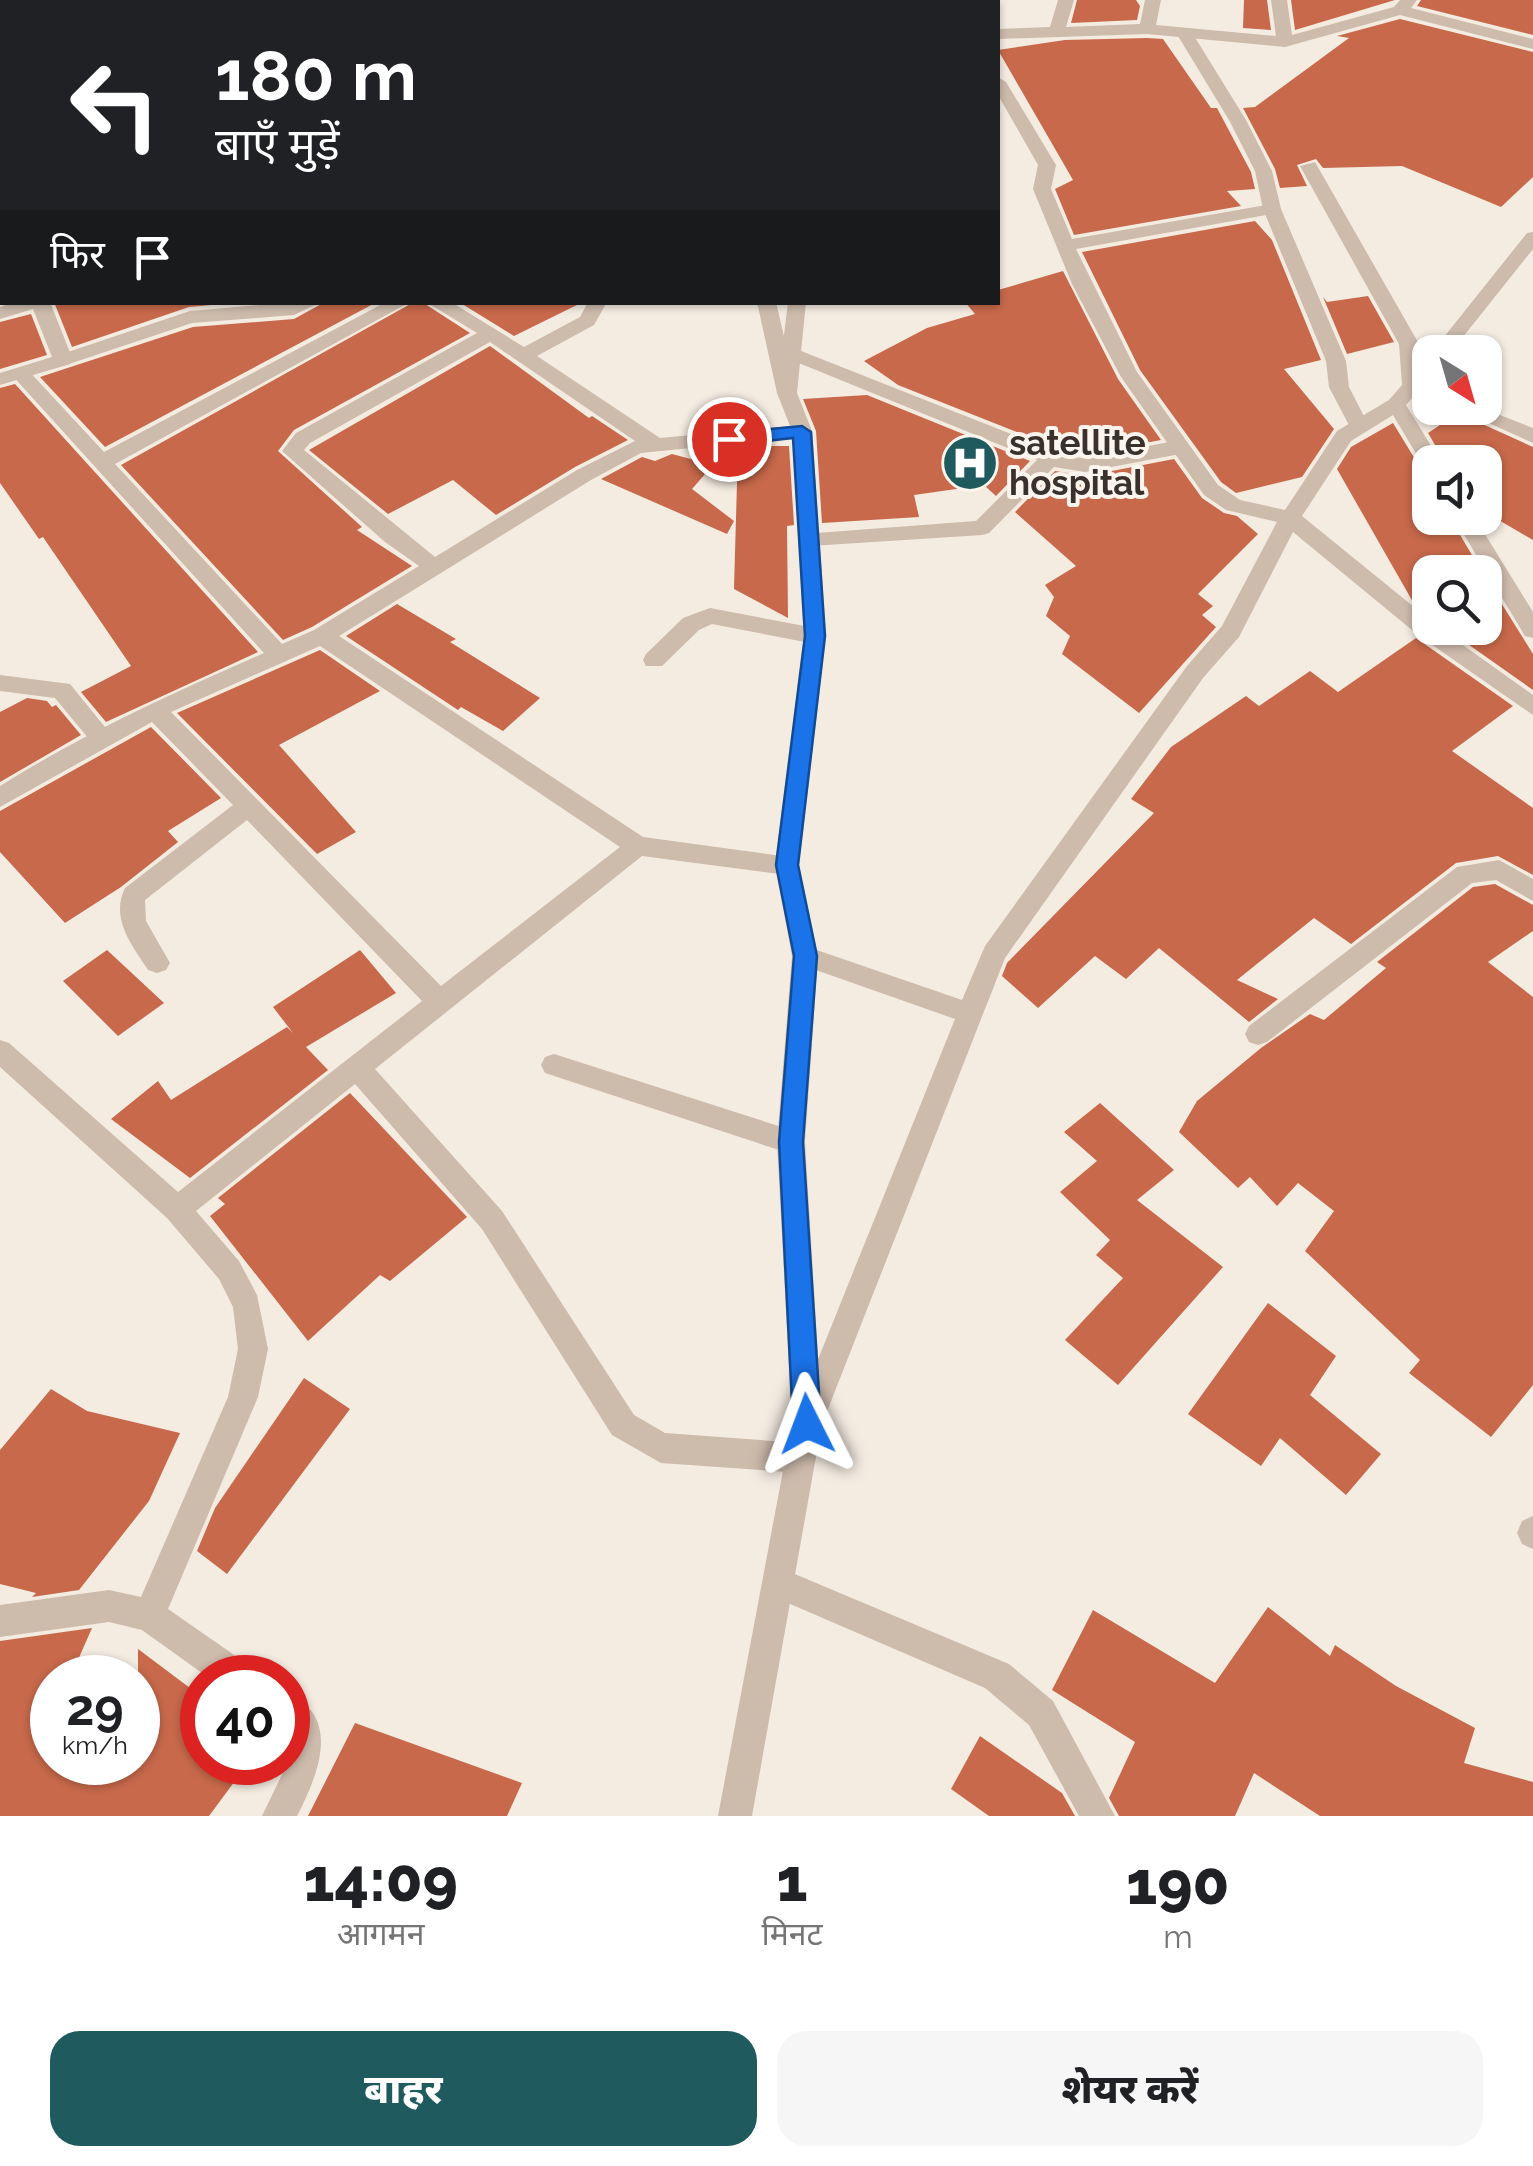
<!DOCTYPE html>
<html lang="hi">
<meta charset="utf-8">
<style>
body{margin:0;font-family:Raleway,"Noto Sans Devanagari",sans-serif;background:#f6f6f6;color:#202124;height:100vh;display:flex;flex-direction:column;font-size:38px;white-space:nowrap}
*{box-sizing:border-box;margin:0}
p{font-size:32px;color:#757577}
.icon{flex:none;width:55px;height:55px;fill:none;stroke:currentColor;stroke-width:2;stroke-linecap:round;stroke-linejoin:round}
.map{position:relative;height:1816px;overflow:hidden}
.details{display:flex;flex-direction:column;background:#fff;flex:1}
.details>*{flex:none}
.hud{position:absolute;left:0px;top:0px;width:1000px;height:305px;box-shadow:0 2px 8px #0004;background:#202124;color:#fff;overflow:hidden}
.needle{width:65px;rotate:143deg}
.fabs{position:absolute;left:1412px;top:335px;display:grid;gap:20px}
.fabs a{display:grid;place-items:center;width:90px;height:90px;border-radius:20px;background:#fff;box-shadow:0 2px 8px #0004;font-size:50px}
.speed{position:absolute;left:30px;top:1655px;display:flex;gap:20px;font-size:50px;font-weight:700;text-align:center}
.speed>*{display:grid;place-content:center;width:130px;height:130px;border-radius:50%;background:#fff;box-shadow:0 2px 8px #0004;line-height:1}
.speed small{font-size:25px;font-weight:400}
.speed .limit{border:15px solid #d22;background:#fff;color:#111}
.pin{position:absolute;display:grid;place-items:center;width:85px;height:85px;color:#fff;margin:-42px;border:5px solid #fff;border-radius:50%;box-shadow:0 2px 10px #0007}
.me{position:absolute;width:110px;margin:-55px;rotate:357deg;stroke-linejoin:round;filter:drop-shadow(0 0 8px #0008)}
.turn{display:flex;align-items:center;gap:35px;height:210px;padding:0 50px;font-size:45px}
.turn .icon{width:130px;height:130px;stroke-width:2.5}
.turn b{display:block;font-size:70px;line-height:85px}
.then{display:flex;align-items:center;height:95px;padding:0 50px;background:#0003;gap:20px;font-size:38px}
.eta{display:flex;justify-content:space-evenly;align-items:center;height:170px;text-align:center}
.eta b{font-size:60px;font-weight:800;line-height:70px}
.primary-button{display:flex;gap:20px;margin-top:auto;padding:20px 50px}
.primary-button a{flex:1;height:115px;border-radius:30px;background:#1f5a5e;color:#fff;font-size:40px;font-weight:800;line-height:115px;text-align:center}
.primary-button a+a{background:#f6f6f6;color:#202124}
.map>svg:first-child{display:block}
</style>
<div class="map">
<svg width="1533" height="1816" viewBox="0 0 1533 1816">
<rect width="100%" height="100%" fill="#f4ebe1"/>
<g fill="#c8694b">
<polygon points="1077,0 1136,0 1140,6 1137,20 1071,23"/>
<polygon points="1244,0 1267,0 1271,30 1243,28"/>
<polygon points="1291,0 1395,0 1295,30"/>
<polygon points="1421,0 1533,0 1533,35 1417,6"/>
<polygon points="1400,19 1533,52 1533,177 1501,207 1402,166 1323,168 1316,159 1297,165 1307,186 1280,188 1275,169 1243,108 1255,107 1349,38 1337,36"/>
<polygon points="1147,38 1163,39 1211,108 1217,108 1251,172 1255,189 1227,191 1241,206 1074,235 1055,189 1073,180 998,50 1065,40"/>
<polygon points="1255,221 1272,240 1321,360 1284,369 1334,429 1302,477 1236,493 1221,482 1140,370 1082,252"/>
<polygon points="1063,271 1118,379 1161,440 1085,454 1070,453 898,385 864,361 927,328 975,314 965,302 998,302 998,290"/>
<polygon points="1368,296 1394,342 1347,354 1323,297 1327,302"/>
<polygon points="54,302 245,302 189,307 72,347"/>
<polygon points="325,302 377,302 105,447 40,377 193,327 294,319"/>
<polygon points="414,302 422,302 470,333 294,430 278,451 362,527 357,530 412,566 312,627 283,640 121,465"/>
<polygon points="459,302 583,302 514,336"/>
<polygon points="31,314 47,355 0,369 0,322"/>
<polygon points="490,346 589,418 592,416 628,440 575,467 496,515 453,480 388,514 309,450"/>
<polygon points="15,384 258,652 106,722 81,692 131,666 43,537 39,539 0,483 0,388"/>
<polygon points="867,395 1030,461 996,496 984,485 914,495 919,517 822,523 816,431 803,399"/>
<polygon points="1458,413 1533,447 1533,540 1485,512 1485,462 1445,462 1428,433"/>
<polygon points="1393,423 1421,469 1430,472 1430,480 1426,478 1430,484 1430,518 1450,518 1482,572 1430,572 1430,615 1413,602 1337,469 1351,447"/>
<polygon points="752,446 789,446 794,525 787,526 788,618 734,589 738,447"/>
<polygon points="672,454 713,465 692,489 734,521 727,534 601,479 642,457 655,461"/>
<polygon points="1174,459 1202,498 1224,513 1237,516 1258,534 1198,594 1213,606 1202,615 1216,627 1139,713 1062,654 1070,636 1046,616 1054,597 1045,585 1076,566 1015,512 1055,471 1086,476"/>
<polygon points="1485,577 1533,654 1533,690 1445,628 1485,628"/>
<polygon points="397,604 456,639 450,642 540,698 503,731 461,707 458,710 346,636"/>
<polygon points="1416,638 1513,706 1452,751 1533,808 1533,875 1498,856 1456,863 1351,944 1314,918 1237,980 1278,999 1249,1022 1159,948 1126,979 1095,956 1038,1008 1002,976 1007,963 1154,813 1131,799 1171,747 1246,696 1259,706 1310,671 1338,692"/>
<polygon points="320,650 380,691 279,745 356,832 317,854 177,713"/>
<polygon points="27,698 47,701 52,707 56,705 81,735 0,782 0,712"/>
<polygon points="151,727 221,798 168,831 178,842 121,887 65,923 0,852 0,811"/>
<polygon points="1495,884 1533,905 1533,931 1488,962 1533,997 1533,1385 1491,1437 1409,1373 1420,1360 1305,1251 1334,1211 1298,1183 1277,1206 1250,1177 1238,1188 1179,1132 1197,1101 1261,1048 1310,1014 1324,1020 1386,968 1377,962 1473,887"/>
<polygon points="107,950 164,1003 118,1036 63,981"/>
<polygon points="360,950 396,993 306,1047 328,1070 190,1178 111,1119 158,1081 171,1100 287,1027 293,1033 273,1007"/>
<polygon points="350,1093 467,1217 390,1281 380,1275 308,1341 210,1216 225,1204 218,1198"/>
<polygon points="1100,1103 1174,1170 1137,1200 1223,1267 1118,1385 1065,1340 1123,1278 1096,1255 1110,1240 1060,1192 1097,1161 1064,1132"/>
<polygon points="1268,1303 1336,1356 1310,1395 1381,1454 1346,1495 1280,1438 1261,1466 1188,1414"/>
<polygon points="304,1378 350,1409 227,1574 197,1551 215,1508"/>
<polygon points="51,1389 87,1411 180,1433 149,1501 79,1590 32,1597 36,1593 0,1584 0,1450"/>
<polygon points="1268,1607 1330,1656 1335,1645 1396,1686 1475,1728 1464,1763 1533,1782 1533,1816 1320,1816 1254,1773 1235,1816 1119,1816 1109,1798 1135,1742 1052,1690 1093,1610 1215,1683"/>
<polygon points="92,1628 70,1678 52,1678 52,1762 138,1762 138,1649 202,1697 202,1762 249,1762 209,1816 0,1816 0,1641"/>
<polygon points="355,1723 522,1783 507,1816 308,1816"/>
<polygon points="980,1736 1062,1793 1075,1816 989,1816 951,1789"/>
</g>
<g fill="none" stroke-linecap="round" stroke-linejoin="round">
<g fill="#cdbbac" fill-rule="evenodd">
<polygon points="0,14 2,15 2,25 0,24"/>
<polygon points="1177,28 1191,31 1246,120 1272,171 1281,209 1346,361 1349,387 1369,426 1366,431 1352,431 1329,387 1326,361 1263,209 1255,171 1229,120 1175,31"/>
<polygon points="0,256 2,257 2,268 0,268"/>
<polygon points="14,302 50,302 73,360 70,364 0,385 0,373 52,357 33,309 0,319 0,307"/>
<polygon points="791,347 1069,457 1085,458 1180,440 1190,447 1180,454 1085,472 1054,467 989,533 982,535 811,546 800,539 803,534 976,521 1037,460 784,357 784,349"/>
<polygon points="0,675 70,684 109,732 113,738 109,744 93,744 55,698 0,691"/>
</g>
<g fill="#cdbbac" fill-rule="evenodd">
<polygon points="620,0 637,0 638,2 622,2"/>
<rect x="695" y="0" width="16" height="2"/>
<rect x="946" y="0" width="16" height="2"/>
<polygon points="1058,0 1074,0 1066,27 1140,24 1145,0 1161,0 1156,25 1276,36 1271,0 1287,0 1292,35 1394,7 1400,0 1417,0 1411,8 1533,39 1533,49 1400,15 1285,47 1147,34 998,39 998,29 1050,27"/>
<polygon points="998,77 1006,82 1056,165 1051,189 1072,239 1272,204 1281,209 1272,214 1076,249 1137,372 1218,485 1240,500 1285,510 1337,431 1389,400 1402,385 1399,344 1300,166 1315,162 1419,344 1420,365 1430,360 1430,378 1423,386 1430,388 1430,401 1414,396 1406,405 1441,462 1430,462 1430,468 1424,467 1393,415 1351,441 1302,516 1430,620 1430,628 1439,628 1533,695 1533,715 1418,635 1293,532 1239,637 1203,678 1005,958 824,1419 820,1429 809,1434 798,1429 794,1419 955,1019 796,963 792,956 796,949 805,946 962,1000 985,946 1187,666 1222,626 1277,522 1226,510 1204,495 1121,377 1072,284 1033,189 1038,165 998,95"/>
<polygon points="1533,232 1533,249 1451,352 1432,352 1527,233"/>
<polygon points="294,302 321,302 294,315 192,323 63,366 53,360 56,356 190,311"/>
<path d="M386,302H410L115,464L282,644L314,630L419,566L385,542L282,451L296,433L477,333L426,302H451L524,347L580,317L588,302H607L594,325L537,356L660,438L802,425L812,431L802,437L641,453L591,480L339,636L643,837L796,858L799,865L796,872L787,875L642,856L375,1069L502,1211L634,1415L665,1433L801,1443L812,1447L816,1458L812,1469L801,1473L661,1463L612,1435L482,1229L355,1084L196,1211L239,1261L257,1295L268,1349L258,1397L168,1609L250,1666L254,1678H209L142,1630L109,1622L0,1637V1605L109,1590L141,1597L228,1397L238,1349L233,1307L219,1279L167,1218L0,1067V1040L9,1043L178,1192L422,1001L247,820L145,900L146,921L170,963L166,970L157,973L148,970C132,945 110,919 125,888L233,805L152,722L0,807V786C84,733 173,693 264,653L10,373L13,369H27L104,452ZM490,342L635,441L577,470L435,557L304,450L310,443ZM320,646L620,847L441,986L171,712Z"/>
<polygon points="757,302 776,302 797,393 794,397 780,397 777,393"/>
<polygon points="1455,408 1482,408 1533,428 1533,443"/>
<polygon points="1454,518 1475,518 1533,612 1533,638 1525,636"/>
<polygon points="710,608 815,628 826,636 815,644 712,624 699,630 662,666 646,666 643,660 646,654 683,618"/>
<polygon points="1499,860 1533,879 1533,901 1496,880 1472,883 1267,1042 1258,1045 1249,1042 1245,1034 1249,1026 1457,867"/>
<polygon points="554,1054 791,1130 801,1134 805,1142 801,1150 791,1154 545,1073 541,1065 545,1057"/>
<polygon points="1533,1516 1533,1549 1522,1544 1517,1533 1522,1521"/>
<polygon points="778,1567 1009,1664 1053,1701 1115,1816 1079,1816 1029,1725 985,1688 767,1594 762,1583 767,1572"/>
<path d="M288,1694C343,1717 317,1777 297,1816H262L288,1762Z"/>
</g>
<g fill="#cdbbac" fill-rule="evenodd">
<rect x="814" y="0" width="16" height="2"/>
<polygon points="788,302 806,302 797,393 812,431 826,636 799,865 818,956 805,1142 822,1423 752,1816 718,1816 792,1423 777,1142 792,956 775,865 804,636 792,431 777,393"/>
</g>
</g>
<polygon fill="#1a73e8" stroke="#114b97" stroke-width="2.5" points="802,426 811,432 825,636 798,865 817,956 803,1142 821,1424 817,1433 807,1437 797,1433 793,1424 779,1142 794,956 776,865 805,636 793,438 729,445 720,439 729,433"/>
<defs>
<g id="hospital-disc" transform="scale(2.875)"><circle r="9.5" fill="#1f5a5e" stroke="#fbf5ee"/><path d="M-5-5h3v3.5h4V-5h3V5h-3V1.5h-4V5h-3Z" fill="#fff"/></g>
</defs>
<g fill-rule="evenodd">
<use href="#hospital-disc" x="970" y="463"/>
</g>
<g text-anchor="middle" stroke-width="8" stroke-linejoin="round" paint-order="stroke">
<g font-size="35" font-weight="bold" fill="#3b302b" stroke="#fbf5ee" text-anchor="start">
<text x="1009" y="455">satellite<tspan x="1009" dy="40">hospital</tspan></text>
</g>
</g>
</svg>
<div class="fabs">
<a><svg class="needle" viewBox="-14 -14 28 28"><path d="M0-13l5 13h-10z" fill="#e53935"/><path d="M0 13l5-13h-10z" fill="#757577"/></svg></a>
<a><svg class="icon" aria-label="sound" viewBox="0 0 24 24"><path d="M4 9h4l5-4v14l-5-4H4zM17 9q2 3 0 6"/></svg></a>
<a><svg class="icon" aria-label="search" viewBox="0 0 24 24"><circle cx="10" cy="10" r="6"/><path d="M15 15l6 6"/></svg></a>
</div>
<div class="speed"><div>29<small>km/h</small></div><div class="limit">40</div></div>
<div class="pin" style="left:729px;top:439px;background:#d93025"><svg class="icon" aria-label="arrive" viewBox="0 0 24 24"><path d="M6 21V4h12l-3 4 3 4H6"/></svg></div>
<svg class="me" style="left:807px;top:1424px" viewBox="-20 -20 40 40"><path d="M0-17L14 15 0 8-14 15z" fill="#1a73e8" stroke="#fff" stroke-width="4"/></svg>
<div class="hud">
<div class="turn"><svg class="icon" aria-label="left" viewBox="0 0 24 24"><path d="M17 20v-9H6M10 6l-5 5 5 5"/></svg><div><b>180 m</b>बाएँ मुड़ें</div></div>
<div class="then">फिर<svg class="icon" aria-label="arrive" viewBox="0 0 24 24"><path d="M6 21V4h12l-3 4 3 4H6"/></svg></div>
</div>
</div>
<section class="details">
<div class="eta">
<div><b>14:09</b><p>आगमन</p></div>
<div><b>1</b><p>मिनट</p></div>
<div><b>190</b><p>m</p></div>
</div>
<div class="primary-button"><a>बाहर</a><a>शेयर करें</a></div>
</section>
